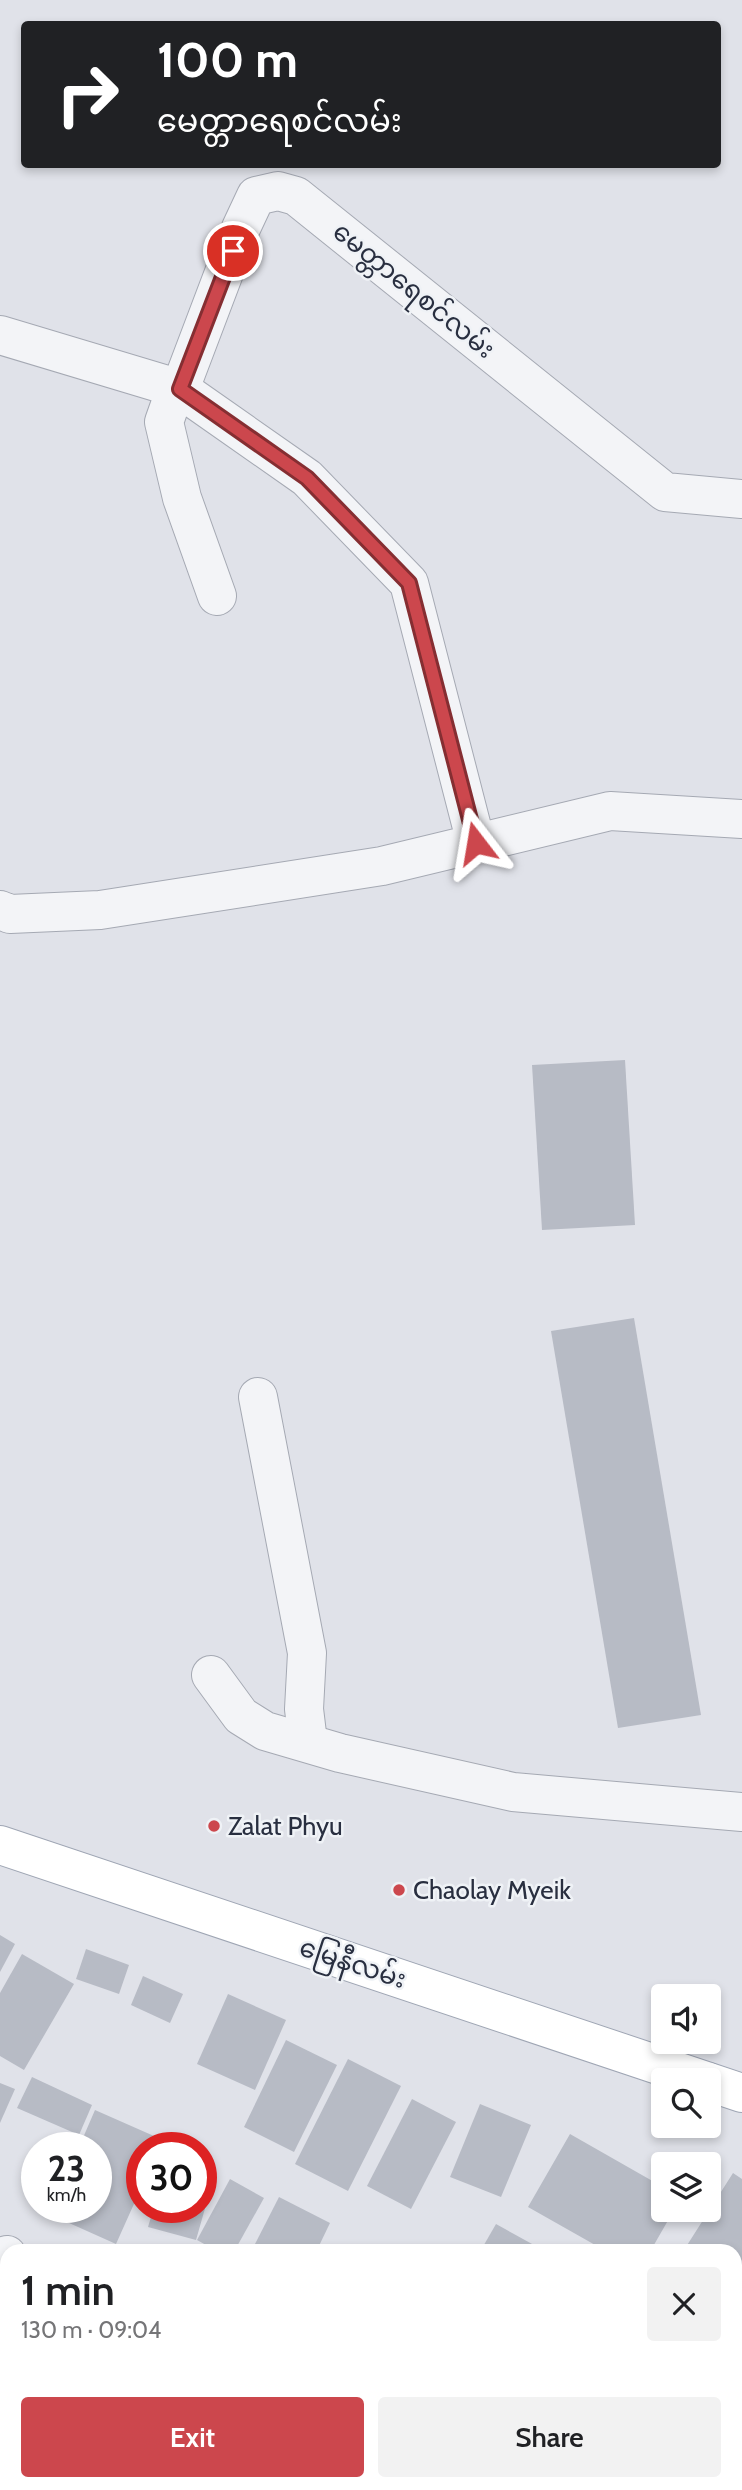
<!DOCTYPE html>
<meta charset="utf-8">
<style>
body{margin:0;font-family:Cabin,"Noto Sans Myanmar",sans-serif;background:#f2f2f2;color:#202124;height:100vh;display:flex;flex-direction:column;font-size:26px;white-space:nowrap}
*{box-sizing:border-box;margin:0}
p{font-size:23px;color:#757577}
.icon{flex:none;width:38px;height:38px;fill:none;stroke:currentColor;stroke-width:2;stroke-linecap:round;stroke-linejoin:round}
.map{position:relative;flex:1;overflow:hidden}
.panel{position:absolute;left:0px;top:2244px;width:742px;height:247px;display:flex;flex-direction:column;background:#fff;border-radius:21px 21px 0 0;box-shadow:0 4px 10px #0003}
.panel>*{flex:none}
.banner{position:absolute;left:21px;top:21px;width:700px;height:147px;border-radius:7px;box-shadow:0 4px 10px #0003;background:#202124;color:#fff;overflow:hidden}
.tools{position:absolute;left:651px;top:1984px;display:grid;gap:14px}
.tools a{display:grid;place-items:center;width:70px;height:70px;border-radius:7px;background:#fff;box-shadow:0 4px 10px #0003;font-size:35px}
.speed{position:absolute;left:21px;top:2132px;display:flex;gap:14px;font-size:35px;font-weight:700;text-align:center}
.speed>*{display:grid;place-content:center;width:91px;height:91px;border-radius:50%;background:#fff;box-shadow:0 4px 10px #0003;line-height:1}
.speed small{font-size:18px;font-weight:400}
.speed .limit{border:10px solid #d22;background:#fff;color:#111}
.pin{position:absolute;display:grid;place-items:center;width:60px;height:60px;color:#fff;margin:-30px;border:4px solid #fff;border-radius:50%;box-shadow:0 2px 7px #0007}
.me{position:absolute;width:77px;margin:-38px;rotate:346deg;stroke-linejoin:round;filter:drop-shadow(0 0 5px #0008)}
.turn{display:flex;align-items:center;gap:24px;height:147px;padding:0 21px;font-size:32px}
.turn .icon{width:91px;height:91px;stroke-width:2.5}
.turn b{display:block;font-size:49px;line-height:60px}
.round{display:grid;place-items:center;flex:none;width:74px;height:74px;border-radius:7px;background:#f2f2f2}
.headline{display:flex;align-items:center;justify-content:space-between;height:119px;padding:0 21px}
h1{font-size:42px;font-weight:600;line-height:52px}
.action{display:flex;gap:14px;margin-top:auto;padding:14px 21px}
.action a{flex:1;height:80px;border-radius:7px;background:#cc474d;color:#fff;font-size:28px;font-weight:600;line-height:80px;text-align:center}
.action a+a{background:#f2f2f2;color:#202124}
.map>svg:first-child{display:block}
</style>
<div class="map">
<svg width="742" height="2490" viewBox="0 0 742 2490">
<rect width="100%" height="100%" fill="#e0e2e9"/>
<g fill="#b7bbc5">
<polygon points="625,1060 635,1225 542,1230 532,1065"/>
<polygon points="634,1318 701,1715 618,1728 551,1331"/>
<polygon points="0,1935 15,1944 0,1972"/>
<polygon points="86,1949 129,1965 119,1994 76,1979"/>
<polygon points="22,1954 74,1984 24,2070 0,2056 0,1993"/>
<polygon points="143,1976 183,1994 170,2023 131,2005"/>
<polygon points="228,1994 286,2020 255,2090 197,2064"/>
<polygon points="286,2040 337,2065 294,2152 244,2127"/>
<polygon points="348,2059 401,2086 348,2191 295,2164"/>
<polygon points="32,2077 92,2105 79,2135 17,2108"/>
<polygon points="0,2083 15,2089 0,2123"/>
<polygon points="412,2099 456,2122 411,2209 367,2186"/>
<polygon points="480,2104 531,2125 501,2197 450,2177"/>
<polygon points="95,2110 163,2140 159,2147 142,2147 142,2186 116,2244 49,2214 52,2207 96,2207 96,2147 79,2147"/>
<polygon points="570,2134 663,2187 663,2210 674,2210 651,2250 604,2250 528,2207"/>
<polygon points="733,2173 742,2179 742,2289 735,2300 735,2250 684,2250"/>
<polygon points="230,2179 264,2198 235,2250 215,2250 197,2240"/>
<polygon points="279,2197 330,2223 317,2250 252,2250"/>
<polygon points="201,2203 206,2205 196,2240 148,2227 154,2207 201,2207"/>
<polygon points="496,2224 543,2250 481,2250"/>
<polygon points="7,2336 7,2391 0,2388 0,2354"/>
<polygon points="0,2408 7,2410 7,2462 0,2460"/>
<polygon points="301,2483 349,2483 354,2490 306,2490"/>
<polygon points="613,2483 692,2483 697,2490 617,2490"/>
</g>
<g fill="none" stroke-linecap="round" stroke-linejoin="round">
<g stroke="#a5a9b3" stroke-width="40">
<g id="minor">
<polyline points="0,335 180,389 307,478 409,583 476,843"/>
<polyline points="217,596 182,498 164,422 170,405 180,389 241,228 256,196 278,191 296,196 665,492 742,499"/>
<polyline points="0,910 10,914 100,910 382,866 610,811 742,819"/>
<polyline points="258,1397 307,1653 304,1709 308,1742"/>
<polyline points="211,1675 241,1716 265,1731 340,1753 513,1792 742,1812"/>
<polyline points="0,2263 4,2256 7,2255"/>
</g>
</g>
<g stroke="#9fa6b4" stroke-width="40">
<g id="major">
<polyline points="0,1845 706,2081"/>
<polyline points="709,2082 742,2093"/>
<polyline points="735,2332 742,2327"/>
<polyline points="490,2490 501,2483"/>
</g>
</g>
<use href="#minor" stroke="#f3f4f7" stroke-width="38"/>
<use href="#major" stroke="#fff" stroke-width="38"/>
</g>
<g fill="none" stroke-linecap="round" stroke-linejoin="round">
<g stroke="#852e32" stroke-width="18">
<polyline id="route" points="233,251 180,389 307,478 409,583 476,843"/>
</g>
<use href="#route" stroke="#cc474d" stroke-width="12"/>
</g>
<g fill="#cc474d" stroke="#eff2f6" stroke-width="2.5">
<circle cx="214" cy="1826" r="7"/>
<circle cx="399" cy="1890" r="7"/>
</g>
<g text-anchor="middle" stroke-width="5" stroke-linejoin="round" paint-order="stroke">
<g font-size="26" fill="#292f40" stroke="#eff2f6">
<text transform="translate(414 290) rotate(39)" y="9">မေတ္တာရေစင်လမ်း</text>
<text transform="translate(353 1963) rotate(18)" y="9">မြေနီလမ်း</text>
</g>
<g font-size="26" fill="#292f40" stroke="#eff2f6" text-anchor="start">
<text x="228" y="1835">Zalat Phyu</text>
<text x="413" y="1899">Chaolay Myeik</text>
</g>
</g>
</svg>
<div class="tools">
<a><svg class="icon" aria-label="sound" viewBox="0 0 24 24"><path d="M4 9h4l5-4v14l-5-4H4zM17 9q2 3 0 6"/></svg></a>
<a><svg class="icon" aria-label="search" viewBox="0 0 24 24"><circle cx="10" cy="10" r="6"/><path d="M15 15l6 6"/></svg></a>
<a><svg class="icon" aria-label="layers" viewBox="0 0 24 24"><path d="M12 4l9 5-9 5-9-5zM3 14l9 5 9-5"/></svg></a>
</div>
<div class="speed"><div>23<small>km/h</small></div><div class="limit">30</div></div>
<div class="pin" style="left:233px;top:251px;background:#d93025"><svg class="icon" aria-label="arrive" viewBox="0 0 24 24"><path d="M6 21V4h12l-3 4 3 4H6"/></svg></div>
<svg class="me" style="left:476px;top:843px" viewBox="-20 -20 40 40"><path d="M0-17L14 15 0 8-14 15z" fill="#cc474d" stroke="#fff" stroke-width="4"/></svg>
<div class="banner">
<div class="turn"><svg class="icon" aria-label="right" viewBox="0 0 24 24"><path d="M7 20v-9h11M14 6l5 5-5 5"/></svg><div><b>100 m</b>မေတ္တာရေစင်လမ်း</div></div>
</div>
<section class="panel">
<div class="headline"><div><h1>1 min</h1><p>130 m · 09:04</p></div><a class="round"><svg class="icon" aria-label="close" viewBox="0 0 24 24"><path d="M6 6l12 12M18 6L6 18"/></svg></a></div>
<div class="action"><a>Exit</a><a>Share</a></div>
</section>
</div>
